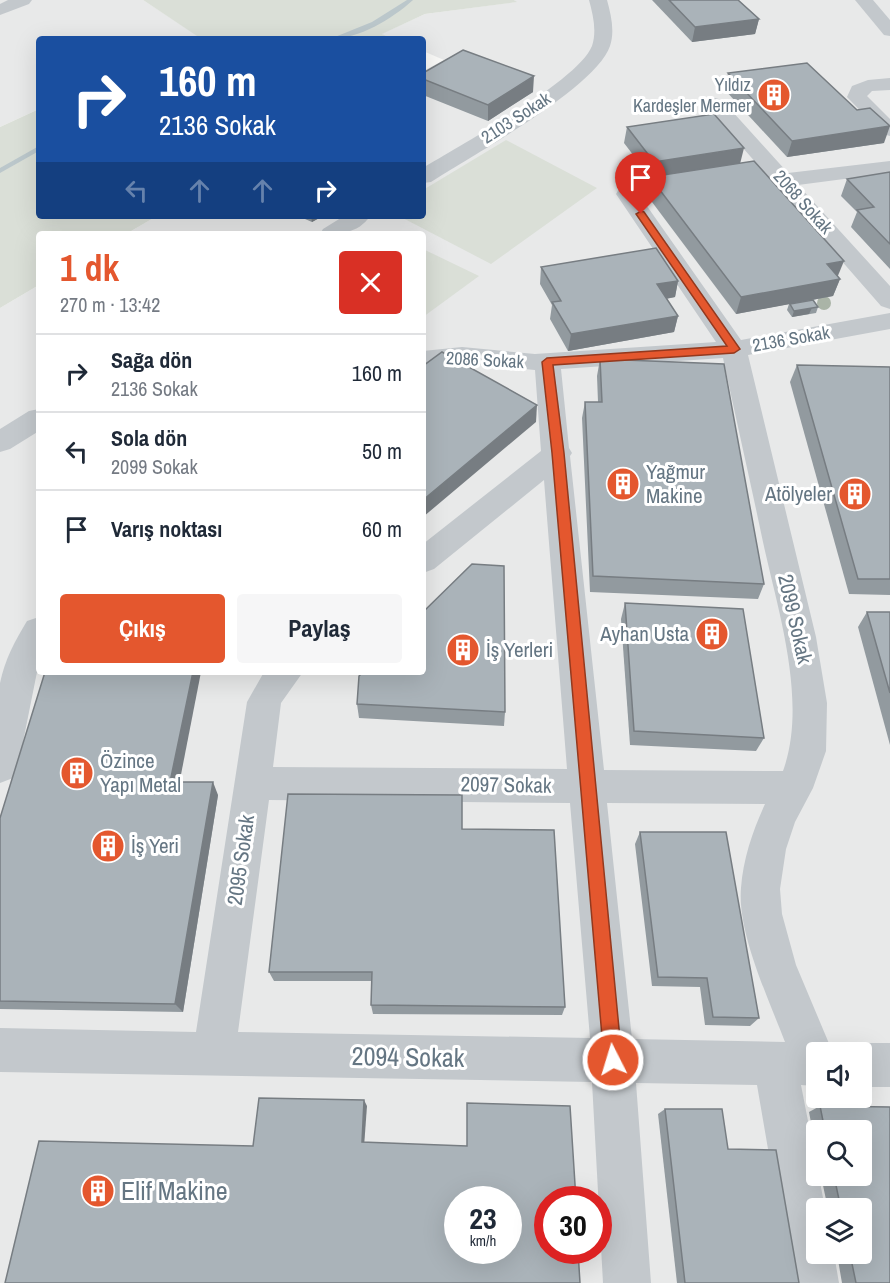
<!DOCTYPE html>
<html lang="tr">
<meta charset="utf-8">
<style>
body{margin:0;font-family:"Archivo Narrow",sans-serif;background:#f6f6f7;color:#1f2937;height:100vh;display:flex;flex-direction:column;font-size:22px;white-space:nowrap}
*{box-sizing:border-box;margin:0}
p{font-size:20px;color:#747a83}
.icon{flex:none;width:33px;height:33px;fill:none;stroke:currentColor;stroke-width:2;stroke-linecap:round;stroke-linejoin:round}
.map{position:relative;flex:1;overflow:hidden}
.panel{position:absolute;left:36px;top:231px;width:390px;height:444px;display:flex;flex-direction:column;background:#fff;border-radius:6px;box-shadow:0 6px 24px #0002}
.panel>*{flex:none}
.top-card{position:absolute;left:36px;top:36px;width:390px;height:183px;border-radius:6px;box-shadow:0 6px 24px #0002;background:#1a4fa0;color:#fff;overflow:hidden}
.controls{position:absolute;left:806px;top:1042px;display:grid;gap:12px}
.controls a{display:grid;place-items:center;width:66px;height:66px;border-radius:6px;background:#fff;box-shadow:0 6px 24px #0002;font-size:30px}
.speed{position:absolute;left:444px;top:1186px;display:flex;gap:12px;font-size:30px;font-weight:700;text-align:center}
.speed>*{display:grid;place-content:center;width:78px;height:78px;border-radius:50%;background:#fff;box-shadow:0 6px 24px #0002;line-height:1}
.speed small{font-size:15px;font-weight:400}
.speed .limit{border:9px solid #d22;background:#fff;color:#111}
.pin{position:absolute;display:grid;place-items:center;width:51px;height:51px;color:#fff;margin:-62px -26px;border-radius:50% 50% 50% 0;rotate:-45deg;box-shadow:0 0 6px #0007}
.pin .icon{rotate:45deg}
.me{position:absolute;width:66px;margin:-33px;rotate:355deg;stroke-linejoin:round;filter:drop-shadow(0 0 4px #0008)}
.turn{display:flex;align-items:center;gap:21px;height:126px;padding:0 24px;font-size:27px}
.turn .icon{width:78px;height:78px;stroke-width:2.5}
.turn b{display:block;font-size:42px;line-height:51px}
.lanes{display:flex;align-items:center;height:57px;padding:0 24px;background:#0003;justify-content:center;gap:30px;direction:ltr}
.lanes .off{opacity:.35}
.round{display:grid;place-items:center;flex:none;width:63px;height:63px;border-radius:6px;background:#f6f6f7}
.head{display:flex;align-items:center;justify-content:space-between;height:102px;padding:0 24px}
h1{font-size:36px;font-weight:700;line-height:45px;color:#e4572e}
.action{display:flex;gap:12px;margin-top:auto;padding:12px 24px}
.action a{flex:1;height:69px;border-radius:6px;background:#e4572e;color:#fff;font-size:24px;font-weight:700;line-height:69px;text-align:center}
.action a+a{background:#f6f6f7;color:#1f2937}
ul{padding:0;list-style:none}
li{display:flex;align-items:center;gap:18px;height:78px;padding:0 24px;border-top:2px solid #e0e1e3}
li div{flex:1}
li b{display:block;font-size:22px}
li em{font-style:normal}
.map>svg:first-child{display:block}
</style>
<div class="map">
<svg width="890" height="1283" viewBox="0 0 890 1283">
<rect width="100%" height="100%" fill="#fafaf8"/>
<g fill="#e8e9e9" fill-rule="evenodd">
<polygon points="0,0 143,0 198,36 191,39 39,39 39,109 0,127"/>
<path d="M514,0H890V1283H0V308L39,285V672H423V234H126L157,216H423V71L444,60L423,51V39H393L381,34L425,14L516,2ZM816,1053H861V1098H816ZM816,1131H861V1176H816ZM458,1200H508V1251H458ZM548,1200H598V1251H548ZM816,1209H861V1254H816Z"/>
</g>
<g fill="#dadfd7">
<polygon points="143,0 514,0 517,2 425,14 382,34 393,39 191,39 197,36"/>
<polygon points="39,109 39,216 157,216 126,234 39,234 39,285 0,308 0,127"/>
<polygon points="506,140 597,188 491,264 399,216 423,216 423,190"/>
<polygon points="423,249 479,276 423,317"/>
</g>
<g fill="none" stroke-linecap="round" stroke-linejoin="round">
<g fill="#bbc7cb" fill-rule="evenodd">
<path d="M407,0H413C392,19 359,39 330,39L372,22Z"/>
<polygon points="39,146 39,151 0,173 0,168"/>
</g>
<g fill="#c3c8cc" fill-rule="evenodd">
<polygon points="8,0 32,0 29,4 0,15 0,4"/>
<path d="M589,0H607C611,15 615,31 610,46C596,88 471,156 431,182L423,183V168C459,146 578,81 592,46C597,31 593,15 589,0Z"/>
<polygon points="855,0 873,0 890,20 890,36 884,35"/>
<polygon points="890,78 890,90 872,91 867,96 890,119 890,136 883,134 847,97 852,86 868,80"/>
<polygon points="715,98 722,100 788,173 890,161 890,173 798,185 890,286 890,309 881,306 708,108 705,104 708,100"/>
<path d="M627,187L635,189L741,340L890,313V329L748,355L816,637L827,703L826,751L813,788L795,822L786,849L780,889L782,914L796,965L833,1053H816V1086L801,1085L816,1162V1176H819L825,1209H816V1254H834L839,1283H791L757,1085L636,1083L651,1283H603L592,1082L0,1072V1028L196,1032L247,702L264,672H303L281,703L273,767L567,769L544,480L434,569L423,573V544L541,451L535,370L462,363L423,367V351L462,347L535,354L716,342L616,194L619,189ZM723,358C736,419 750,480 763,542C778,611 808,702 783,771L604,770L570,456L572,453L569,448L561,369ZM269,800L570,803L590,1038L238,1032ZM607,803L765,804C753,830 743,859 741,888C737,932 769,1000 785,1042L632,1039Z"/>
<path d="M344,216H370C358,234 339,234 320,234L323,229Z"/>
<polygon points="39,409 39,431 10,449 0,452 0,429 29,411"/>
<path d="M39,617V662L18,767L13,778L0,783V683C5,659 15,641 27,621Z"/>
<polygon points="861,1043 890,1043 890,1087 861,1087 861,1053 844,1053 846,1050"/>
</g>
</g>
<circle fill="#aab4a7" cx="824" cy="303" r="7"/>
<g fill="#929a9f">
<polygon points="652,0 738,0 759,19 755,34 692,42"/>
<polygon points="423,73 533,92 488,121 423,95"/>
<polygon points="728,73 884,143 787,157 724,89"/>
<polygon points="627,127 740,164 840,279 833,296 796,303 818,307 816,313 792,317 787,310 789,304 736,314 646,194 650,177 624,143"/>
<polygon points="890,172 890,269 851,227 857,212 841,196 847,179"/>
<polygon points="298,216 321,216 321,217 312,222"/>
<polygon points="541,267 678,281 675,297 666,299 678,316 674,332 568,351 550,319 552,305 540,284"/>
<polygon points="600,359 764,584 758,599 590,592 582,418 585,402 598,402 597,376"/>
<polygon points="797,365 890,367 890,595 849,594 790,382"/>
<polygon points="625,603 764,738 756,751 630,745 621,619"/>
<polygon points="867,612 890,612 890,745 858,627"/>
<polygon points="357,704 505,712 504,726 359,718"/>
<polygon points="180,782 218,795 183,1012 0,1009 0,818"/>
<polygon points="462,829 565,1007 562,1015 373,1014 371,1005 372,981 274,981 269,972"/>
<polygon points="640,832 759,1018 750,1026 705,1025 700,987 652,986 635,844"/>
<polygon points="820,1106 890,1107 890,1283 842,1283 837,1254 861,1254 861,1209 828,1209 821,1176 861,1176 861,1131 816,1131 816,1149 809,1112"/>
<polygon points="665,1109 728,1149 799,1283 677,1283 658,1114"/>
</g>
<g fill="#777d82">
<polygon points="759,19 755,34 692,42 695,27"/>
<polygon points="534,76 533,92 488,121 488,105"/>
<polygon points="890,126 884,143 787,157 792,141"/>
<polygon points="744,148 740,164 651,178 654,162"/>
<polygon points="311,216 321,216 321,217 312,222"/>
<polygon points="844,261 837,278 827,264"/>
<polygon points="840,279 833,296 736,314 741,297"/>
<polygon points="678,281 675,297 653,301 657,284"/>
<polygon points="812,308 809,314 792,317 794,311"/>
<polygon points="678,316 674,332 568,351 571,334"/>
<polygon points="537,405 536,422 423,517 423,500"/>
<polygon points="193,672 201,672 177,795 170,782"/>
<polygon points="213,782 218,795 183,1012 175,1004"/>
<polygon points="364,1100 367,1106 364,1147 362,1142"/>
</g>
<g fill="#aab3b9" stroke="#777d82" stroke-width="1.5" fill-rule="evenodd">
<polygon points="669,0 738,0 759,19 695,27"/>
<polygon points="463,50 534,76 488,105 423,79 423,73"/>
<polygon points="807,63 857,110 870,108 890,126 792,141 728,73"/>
<polygon points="714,114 744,148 654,162 627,127"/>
<polygon points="754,161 844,261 827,264 840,279 741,297 650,177"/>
<polygon points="890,172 890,244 857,210 874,207 847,179"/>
<polygon points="656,248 678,281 657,284 678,316 571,334 552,302 561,301 541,267"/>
<polygon points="813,300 818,307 794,311 790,304"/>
<polygon points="442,352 537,405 423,500 423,366"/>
<polygon points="600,359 724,364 764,584 593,576 585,402 602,402"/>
<polygon points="797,365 890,367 890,579 858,579"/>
<polygon points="472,564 504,566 505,712 357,704 359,676 363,672 423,672 423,612"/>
<polygon points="625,603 743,609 764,738 634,731"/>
<polygon points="867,612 890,612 890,693"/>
<polygon points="45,672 193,672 170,782 213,782 175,1004 0,1001 0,818"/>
<polygon points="288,794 462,795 462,829 554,830 565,1007 371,1005 372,972 269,972"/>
<polygon points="640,832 726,832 759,1018 713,1017 707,978 658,977"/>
<path d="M259,1098L364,1100L362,1142L467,1146V1103L570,1106L576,1200H548V1251H578L580,1283H5L39,1141L253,1146ZM458,1200H508V1251H458Z"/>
<polygon points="820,1106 890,1107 890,1283 856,1283 850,1254 861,1254 861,1209 841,1209 834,1176 861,1176 861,1131 825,1131"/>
<polygon points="665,1109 722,1109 728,1149 776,1150 799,1283 685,1283"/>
</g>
<polygon fill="#e4572e" stroke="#94391e" stroke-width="1.5" points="641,211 644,212 740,349 734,353 553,365 564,453 622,1060 620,1067 613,1069 607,1067 604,1060 552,453 542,362 547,358 727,346 636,214"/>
<defs>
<g id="building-disc" transform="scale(1.725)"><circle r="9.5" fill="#e4572e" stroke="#fff"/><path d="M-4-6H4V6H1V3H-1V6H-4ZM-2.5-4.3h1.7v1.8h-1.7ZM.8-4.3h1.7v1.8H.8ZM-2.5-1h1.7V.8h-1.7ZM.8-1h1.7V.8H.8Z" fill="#fff"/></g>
</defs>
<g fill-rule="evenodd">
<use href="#building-disc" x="774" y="95"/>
<use href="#building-disc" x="623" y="484"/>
<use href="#building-disc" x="855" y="494"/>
<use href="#building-disc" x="712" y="634"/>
<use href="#building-disc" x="463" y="650"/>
<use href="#building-disc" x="77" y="773"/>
<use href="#building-disc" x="108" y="846"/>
<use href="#building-disc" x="98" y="1191"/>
</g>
<g text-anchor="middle" stroke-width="6" stroke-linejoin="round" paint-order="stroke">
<g font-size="18" fill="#657683" stroke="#fff" text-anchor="end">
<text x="751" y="91">Yıldız<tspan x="751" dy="21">Kardeşler Mermer</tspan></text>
</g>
<g font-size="18" fill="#657683" stroke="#fff">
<text transform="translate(516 118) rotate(-33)" y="6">2103 Sokak</text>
<text transform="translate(803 202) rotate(48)" y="6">2068 Sokak</text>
<text transform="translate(791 339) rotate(-10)" y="6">2136 Sokak</text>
<text transform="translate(485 360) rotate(3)" y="6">2086 Sokak</text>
</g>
<g font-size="21" fill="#657683" stroke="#fff" text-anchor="start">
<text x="646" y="479">Yağmur<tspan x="646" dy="24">Makine</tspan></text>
<text x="832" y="501" text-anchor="end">Atölyeler</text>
<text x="689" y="641" text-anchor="end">Ayhan Usta</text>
<text x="486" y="657">İş Yerleri</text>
<text x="100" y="768">Özince<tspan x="100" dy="24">Yapı Metal</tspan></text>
<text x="131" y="853">İş Yeri</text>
</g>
<g font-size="21" fill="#657683" stroke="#fff">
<text transform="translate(795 619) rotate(77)" y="7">2099 Sokak</text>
<text transform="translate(506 785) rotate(1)" y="7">2097 Sokak</text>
<text transform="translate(241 860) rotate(-82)" y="7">2095 Sokak</text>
</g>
<g font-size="26" fill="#657683" stroke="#fff">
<text transform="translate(408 1057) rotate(1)" y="9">2094 Sokak</text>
</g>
<g font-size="26" fill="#657683" stroke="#fff" text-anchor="start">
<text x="121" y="1200">Elif Makine</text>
</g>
</g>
</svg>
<div class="controls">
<a><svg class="icon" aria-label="sound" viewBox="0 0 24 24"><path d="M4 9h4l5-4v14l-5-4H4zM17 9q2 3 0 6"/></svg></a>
<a><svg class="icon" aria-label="search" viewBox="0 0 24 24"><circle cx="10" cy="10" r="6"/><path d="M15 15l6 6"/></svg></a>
<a><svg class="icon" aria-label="layers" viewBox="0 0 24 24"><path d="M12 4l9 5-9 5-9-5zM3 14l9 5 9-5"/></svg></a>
</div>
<div class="speed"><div>23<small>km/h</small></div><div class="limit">30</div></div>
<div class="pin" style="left:641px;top:214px;background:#d93025"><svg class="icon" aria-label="arrive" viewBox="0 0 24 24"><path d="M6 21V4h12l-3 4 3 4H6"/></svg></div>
<svg class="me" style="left:613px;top:1060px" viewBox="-20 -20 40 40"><circle r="17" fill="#e4572e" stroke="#fff" stroke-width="3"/><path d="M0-11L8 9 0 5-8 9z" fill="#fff"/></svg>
<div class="top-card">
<div class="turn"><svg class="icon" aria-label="right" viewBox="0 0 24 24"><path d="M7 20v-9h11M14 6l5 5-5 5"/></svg><div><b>160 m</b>2136 Sokak</div></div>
<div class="lanes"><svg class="icon off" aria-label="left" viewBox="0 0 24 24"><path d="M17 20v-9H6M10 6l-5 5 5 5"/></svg><svg class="icon off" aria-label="ahead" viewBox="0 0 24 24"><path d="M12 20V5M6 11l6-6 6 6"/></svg><svg class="icon off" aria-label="ahead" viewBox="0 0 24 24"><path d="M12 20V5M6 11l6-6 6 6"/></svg><svg class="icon" aria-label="right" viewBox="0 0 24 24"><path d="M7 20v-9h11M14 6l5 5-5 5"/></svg></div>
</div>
<section class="panel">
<div class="head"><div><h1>1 dk</h1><p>270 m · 13:42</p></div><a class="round" style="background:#d93025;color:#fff"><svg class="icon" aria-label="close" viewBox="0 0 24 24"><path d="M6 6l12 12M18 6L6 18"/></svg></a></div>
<ul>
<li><svg class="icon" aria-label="right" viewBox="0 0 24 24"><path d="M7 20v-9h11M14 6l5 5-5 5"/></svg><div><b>Sağa dön</b><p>2136 Sokak</p></div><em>160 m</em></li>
<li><svg class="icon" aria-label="left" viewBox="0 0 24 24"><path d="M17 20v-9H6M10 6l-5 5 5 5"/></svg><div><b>Sola dön</b><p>2099 Sokak</p></div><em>50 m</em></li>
<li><svg class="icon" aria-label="arrive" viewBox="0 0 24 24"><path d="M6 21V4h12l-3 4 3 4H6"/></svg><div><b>Varış noktası</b></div><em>60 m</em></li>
</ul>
<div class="action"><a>Çıkış</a><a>Paylaş</a></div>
</section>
</div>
